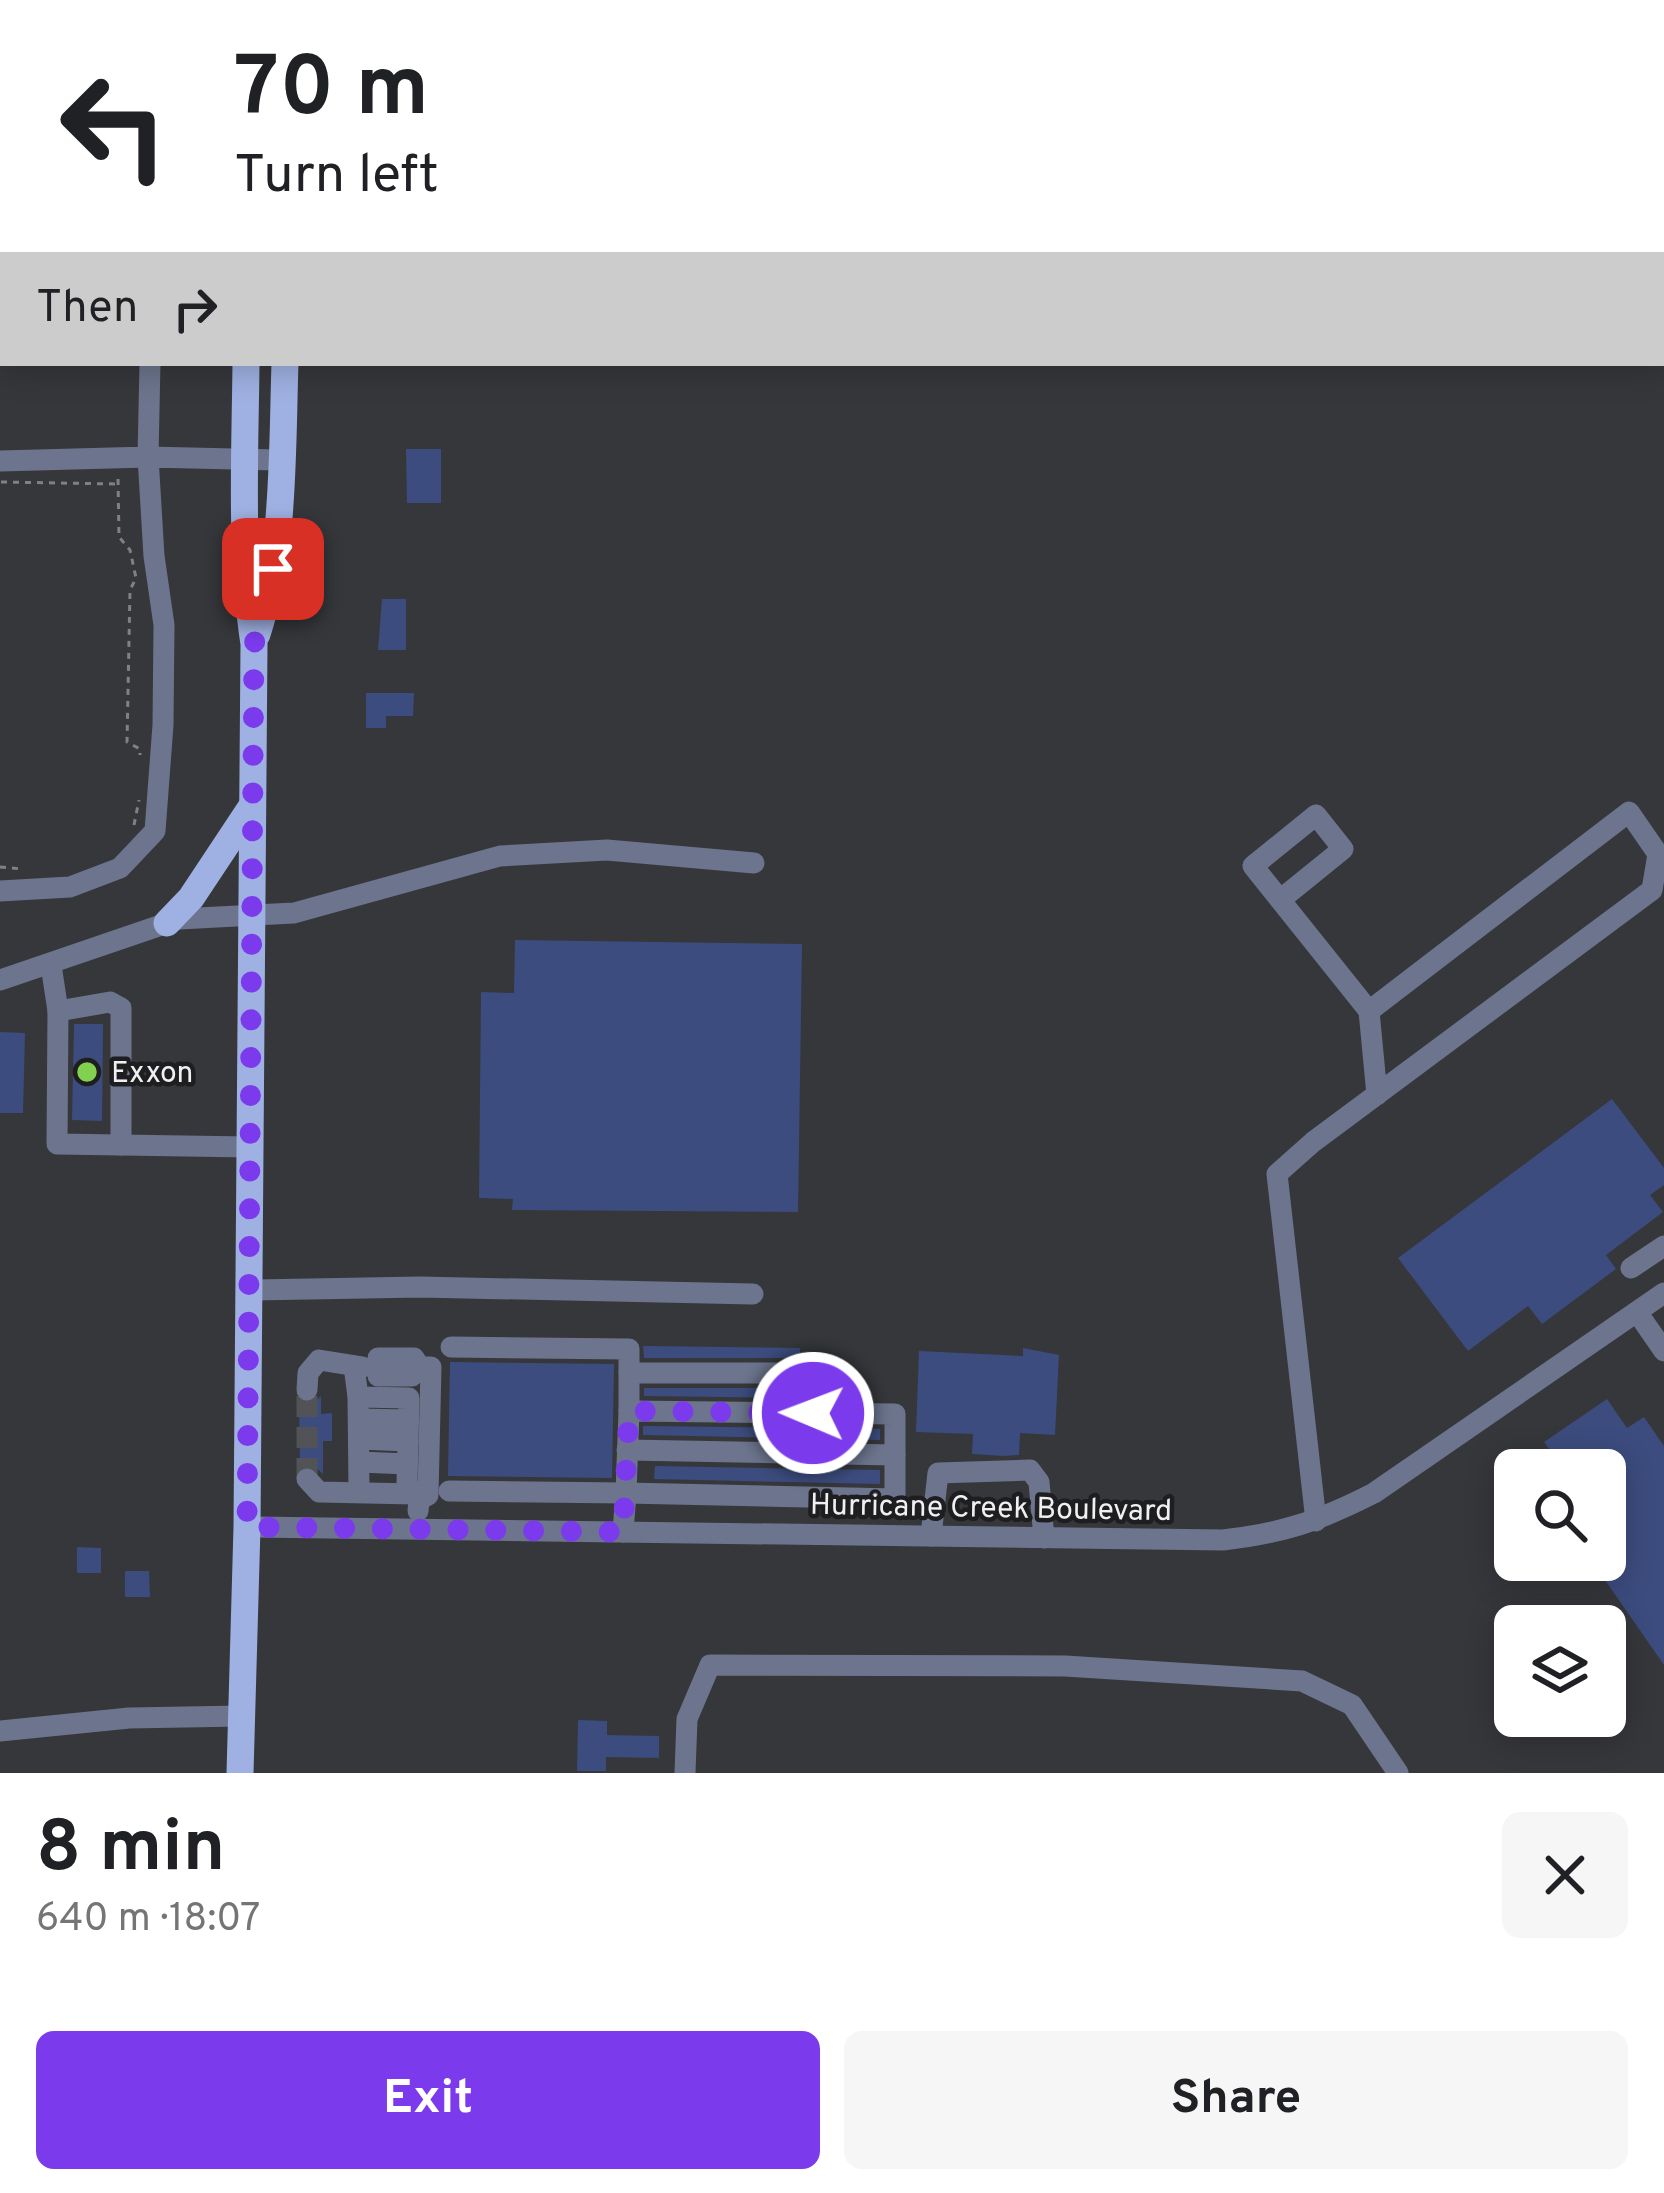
<!DOCTYPE html>
<meta charset="utf-8">
<style>
body{margin:0;font-family:Overpass,sans-serif;background:#f6f6f6;color:#202124;height:100vh;display:flex;flex-direction:column;font-size:45px;white-space:nowrap}
*{box-sizing:border-box;margin:0}
p{font-size:39px;color:#757577}
.icon{flex:none;width:66px;height:66px;fill:none;stroke:currentColor;stroke-width:2;stroke-linecap:round;stroke-linejoin:round}
.map{position:relative;height:1773px;overflow:hidden}
.side{display:flex;flex-direction:column;background:#fff;flex:1}
.side>*{flex:none}
.banner{position:absolute;left:0px;top:0px;width:1665px;height:366px;box-shadow:0 6px 30px #0003;background:#fff;color:#202124;overflow:hidden}
.tools{position:absolute;left:1494px;top:1449px;display:grid;gap:24px}
.tools a{display:grid;place-items:center;width:132px;height:132px;border-radius:18px;background:#fff;box-shadow:0 6px 30px #0003;font-size:60px}
.pin{position:absolute;display:grid;place-items:center;width:102px;height:102px;color:#fff;margin:-51px;border-radius:24px;box-shadow:0 6px 18px #0006}
.me{position:absolute;width:132px;margin:-66px;rotate:271deg;stroke-linejoin:round;filter:drop-shadow(0 0 9px #0008)}
.turn{display:flex;align-items:center;gap:42px;height:252px;padding:0 36px;font-size:54px}
.turn .icon{width:156px;height:156px;stroke-width:2.5}
.turn b{display:block;font-size:84px;line-height:102px}
.then{display:flex;align-items:center;height:114px;padding:0 36px;background:#0003;gap:24px;font-size:45px}
.round{display:grid;place-items:center;flex:none;width:126px;height:126px;border-radius:18px;background:#f6f6f6}
.summary{display:flex;align-items:center;justify-content:space-between;height:204px;padding:0 36px}
h1{font-size:72px;font-weight:700;line-height:90px}
.primary-button{display:flex;gap:24px;margin-top:auto;padding:24px 36px}
.primary-button a{flex:1;height:138px;border-radius:18px;background:#7c3aed;color:#fff;font-size:48px;font-weight:700;line-height:138px;text-align:center}
.primary-button a+a{background:#f6f6f6;color:#202124}
.map>svg:first-child{display:block}
</style>
<div class="map">
<svg width="1664" height="1773" viewBox="0 0 1664 1773">
<rect width="100%" height="100%" fill="#36373b"/>
<g fill="none" stroke-linecap="round" stroke-linejoin="round">
<g stroke="#0b2100" stroke-width="30">
<polyline points="1087,0 1089,3"/>
<polyline points="1514,3 1514,0"/>
</g>
</g>
<g fill="#3c4c7e">
<polygon points="406,449 441,449 441,503 407,503"/>
<polygon points="382,599 406,599 406,650 378,650"/>
<polygon points="366,693 414,693 413,716 386,716 386,728 366,728"/>
<polygon points="515,940 802,944 798,1212 512,1210 513,1199 479,1198 481,992 514,993"/>
<polygon points="74,1024 103,1024 102,1121 72,1120"/>
<polygon points="0,1032 25,1033 23,1113 0,1113"/>
<polygon points="1612,1099 1664,1168 1664,1185 1650,1195 1663,1212 1606,1255 1616,1269 1542,1324 1528,1306 1468,1351 1398,1258"/>
<polygon points="643,1346 800,1348 800,1358 644,1358"/>
<polygon points="1023,1348 1059,1355 1055,1435 1020,1433 1019,1455 1004,1456 972,1454 973,1434 916,1432 919,1351 1023,1356"/>
<polygon points="450,1362 614,1364 612,1478 448,1476"/>
<polygon points="644,1388 797,1388 797,1398 644,1396"/>
<polygon points="321,1396 321,1414 332,1413 332,1441 323,1441 323,1474 313,1465 300,1466 299,1403 313,1404"/>
<polygon points="1607,1399 1627,1428 1644,1417 1664,1446 1664,1665 1591,1560 1605,1560 1605,1470 1564,1470 1544,1442"/>
<polygon points="643,1426 880,1429 880,1440 643,1435"/>
<polygon points="655,1466 880,1470 880,1484 654,1479"/>
<polygon points="77,1547 101,1548 101,1573 77,1573"/>
<polygon points="125,1571 149,1571 150,1597 125,1597"/>
<polygon points="578,1720 607,1721 607,1735 659,1736 659,1758 606,1757 606,1771 577,1771"/>
</g>
<g fill="none" stroke-linecap="round" stroke-linejoin="round">
<polyline stroke="#525356" stroke-width="21" stroke-dasharray="21 10" stroke-linecap="butt" points="307,1479 307,1390"/>
<g stroke="#808184" stroke-width="3" stroke-dasharray="6 6" stroke-linecap="butt">
<polyline points="118,479 119,537 130,550 136,578 130,590 127,742 140,749 140,755"/>
<polyline points="1,482 117,484"/>
<polyline points="134,825 139,800"/>
<polyline points="0,867 22,869"/>
</g>
<g stroke="#6c758d" stroke-width="21">
<polyline points="0,163 3,164"/>
<polyline points="0,232 3,235"/>
<polyline points="0,461 148,457 150,363"/>
<polyline points="0,891 70,887 120,868 155,831 163,725 164,625 154,556 148,457 281,460"/>
<polyline points="1280,900 1343,849 1316,815 1253,866 1369,1011"/>
<polyline points="51,965 58,1011 57,1144 249,1147"/>
<polyline points="0,980 179,919 294,913 500,856 607,850 754,863"/>
<polyline points="58,1011 110,1002 121,1008 121,1145"/>
<polyline points="1631,1268 1664,1246"/>
<polyline points="248,1290 420,1287 753,1294"/>
<polyline points="1637,1312 1664,1351"/>
<polyline points="451,1347 629,1349 629,1411"/>
<polyline points="378,1358 414,1358 420,1367"/>
<polyline points="354,1366 358,1397 359,1491"/>
<polyline points="629,1373 813,1373 813,1413"/>
<polyline points="378,1376 412,1376 420,1367 431,1367 428,1495 419,1500"/>
<polyline points="307,1390 308,1373 319,1360 363,1367"/>
<polyline points="358,1397 409,1398 407,1484 419,1500 418,1511"/>
<polygon points="629,1411 895,1414 895,1499 626,1493"/>
<polyline points="359,1419 409,1420"/>
<polyline points="359,1439 408,1441"/>
<polyline points="627,1450 895,1455"/>
<polyline points="360,1462 407,1464"/>
<polyline points="307,1479 319,1492 414,1494"/>
<polyline points="449,1491 626,1493 623,1532"/>
<polyline points="1316,1521 1277,1174 1313,1142 1652,890 1658,854 1629,812 1369,1011 1377,1095"/>
<path d="M247,1527L1223,1540C1284,1533 1319,1521 1374,1493L1664,1293"/>
<polyline points="931,1536 938,1473 1030,1470 1039,1482 1044,1538"/>
<polyline points="0,1731 129,1718 242,1716"/>
<polyline points="685,1773 687,1719 710,1665 1065,1666 1302,1681 1352,1705 1398,1773"/>
</g>
<g stroke="#9fb1e2" stroke-width="27">
<polyline points="251,3 251,0"/>
<polyline points="295,3 295,0"/>
<path d="M257,634C285,548 282,453 285,363"/>
<polyline points="167,923 191,898 250,809"/>
<path d="M240,1773L247,1527L254,644C240,551 245,457 246,363"/>
</g>
</g>
<g fill="none" stroke-linecap="round" stroke-linejoin="round">
<polyline stroke="#7c3aed" stroke-width="21" stroke-dasharray="0 37.8" points="273,569 270,596 254,644 247,1527 623,1532 629,1411 813,1413"/>
</g>
<circle fill="#81d050" stroke="#1e1e20" stroke-width="4.5" cx="87" cy="1072" r="12"/>
<g text-anchor="middle" stroke-width="9" stroke-linejoin="round" paint-order="stroke">
<g font-size="30" fill="#eff0f2" stroke="#1e1e20" text-anchor="start">
<text x="111" y="1082">Exxon</text>
</g>
<g font-size="30" fill="#eff0f2" stroke="#1e1e20">
<text transform="translate(991 1507) rotate(1)" y="10">Hurricane Creek Boulevard</text>
</g>
</g>
</svg>
<div class="tools">
<a><svg class="icon" aria-label="search" viewBox="0 0 24 24"><circle cx="10" cy="10" r="6"/><path d="M15 15l6 6"/></svg></a>
<a><svg class="icon" aria-label="layers" viewBox="0 0 24 24"><path d="M12 4l9 5-9 5-9-5zM3 14l9 5 9-5"/></svg></a>
</div>
<div class="pin" style="left:273px;top:569px;background:#d93025"><svg class="icon" aria-label="arrive" viewBox="0 0 24 24"><path d="M6 21V4h12l-3 4 3 4H6"/></svg></div>
<svg class="me" style="left:813px;top:1413px" viewBox="-20 -20 40 40"><circle r="17" fill="#7c3aed" stroke="#fff" stroke-width="3"/><path d="M0-11L8 9 0 5-8 9z" fill="#fff"/></svg>
<div class="banner">
<div class="turn"><svg class="icon" aria-label="left" viewBox="0 0 24 24"><path d="M17 20v-9H6M10 6l-5 5 5 5"/></svg><div><b>70 m</b>Turn left</div></div>
<div class="then">Then<svg class="icon" aria-label="right" viewBox="0 0 24 24"><path d="M7 20v-9h11M14 6l5 5-5 5"/></svg></div>
</div>
</div>
<section class="side">
<div class="summary"><div><h1>8 min</h1><p>640 m · 18:07</p></div><a class="round"><svg class="icon" aria-label="close" viewBox="0 0 24 24"><path d="M6 6l12 12M18 6L6 18"/></svg></a></div>
<div class="primary-button"><a>Exit</a><a>Share</a></div>
</section>
